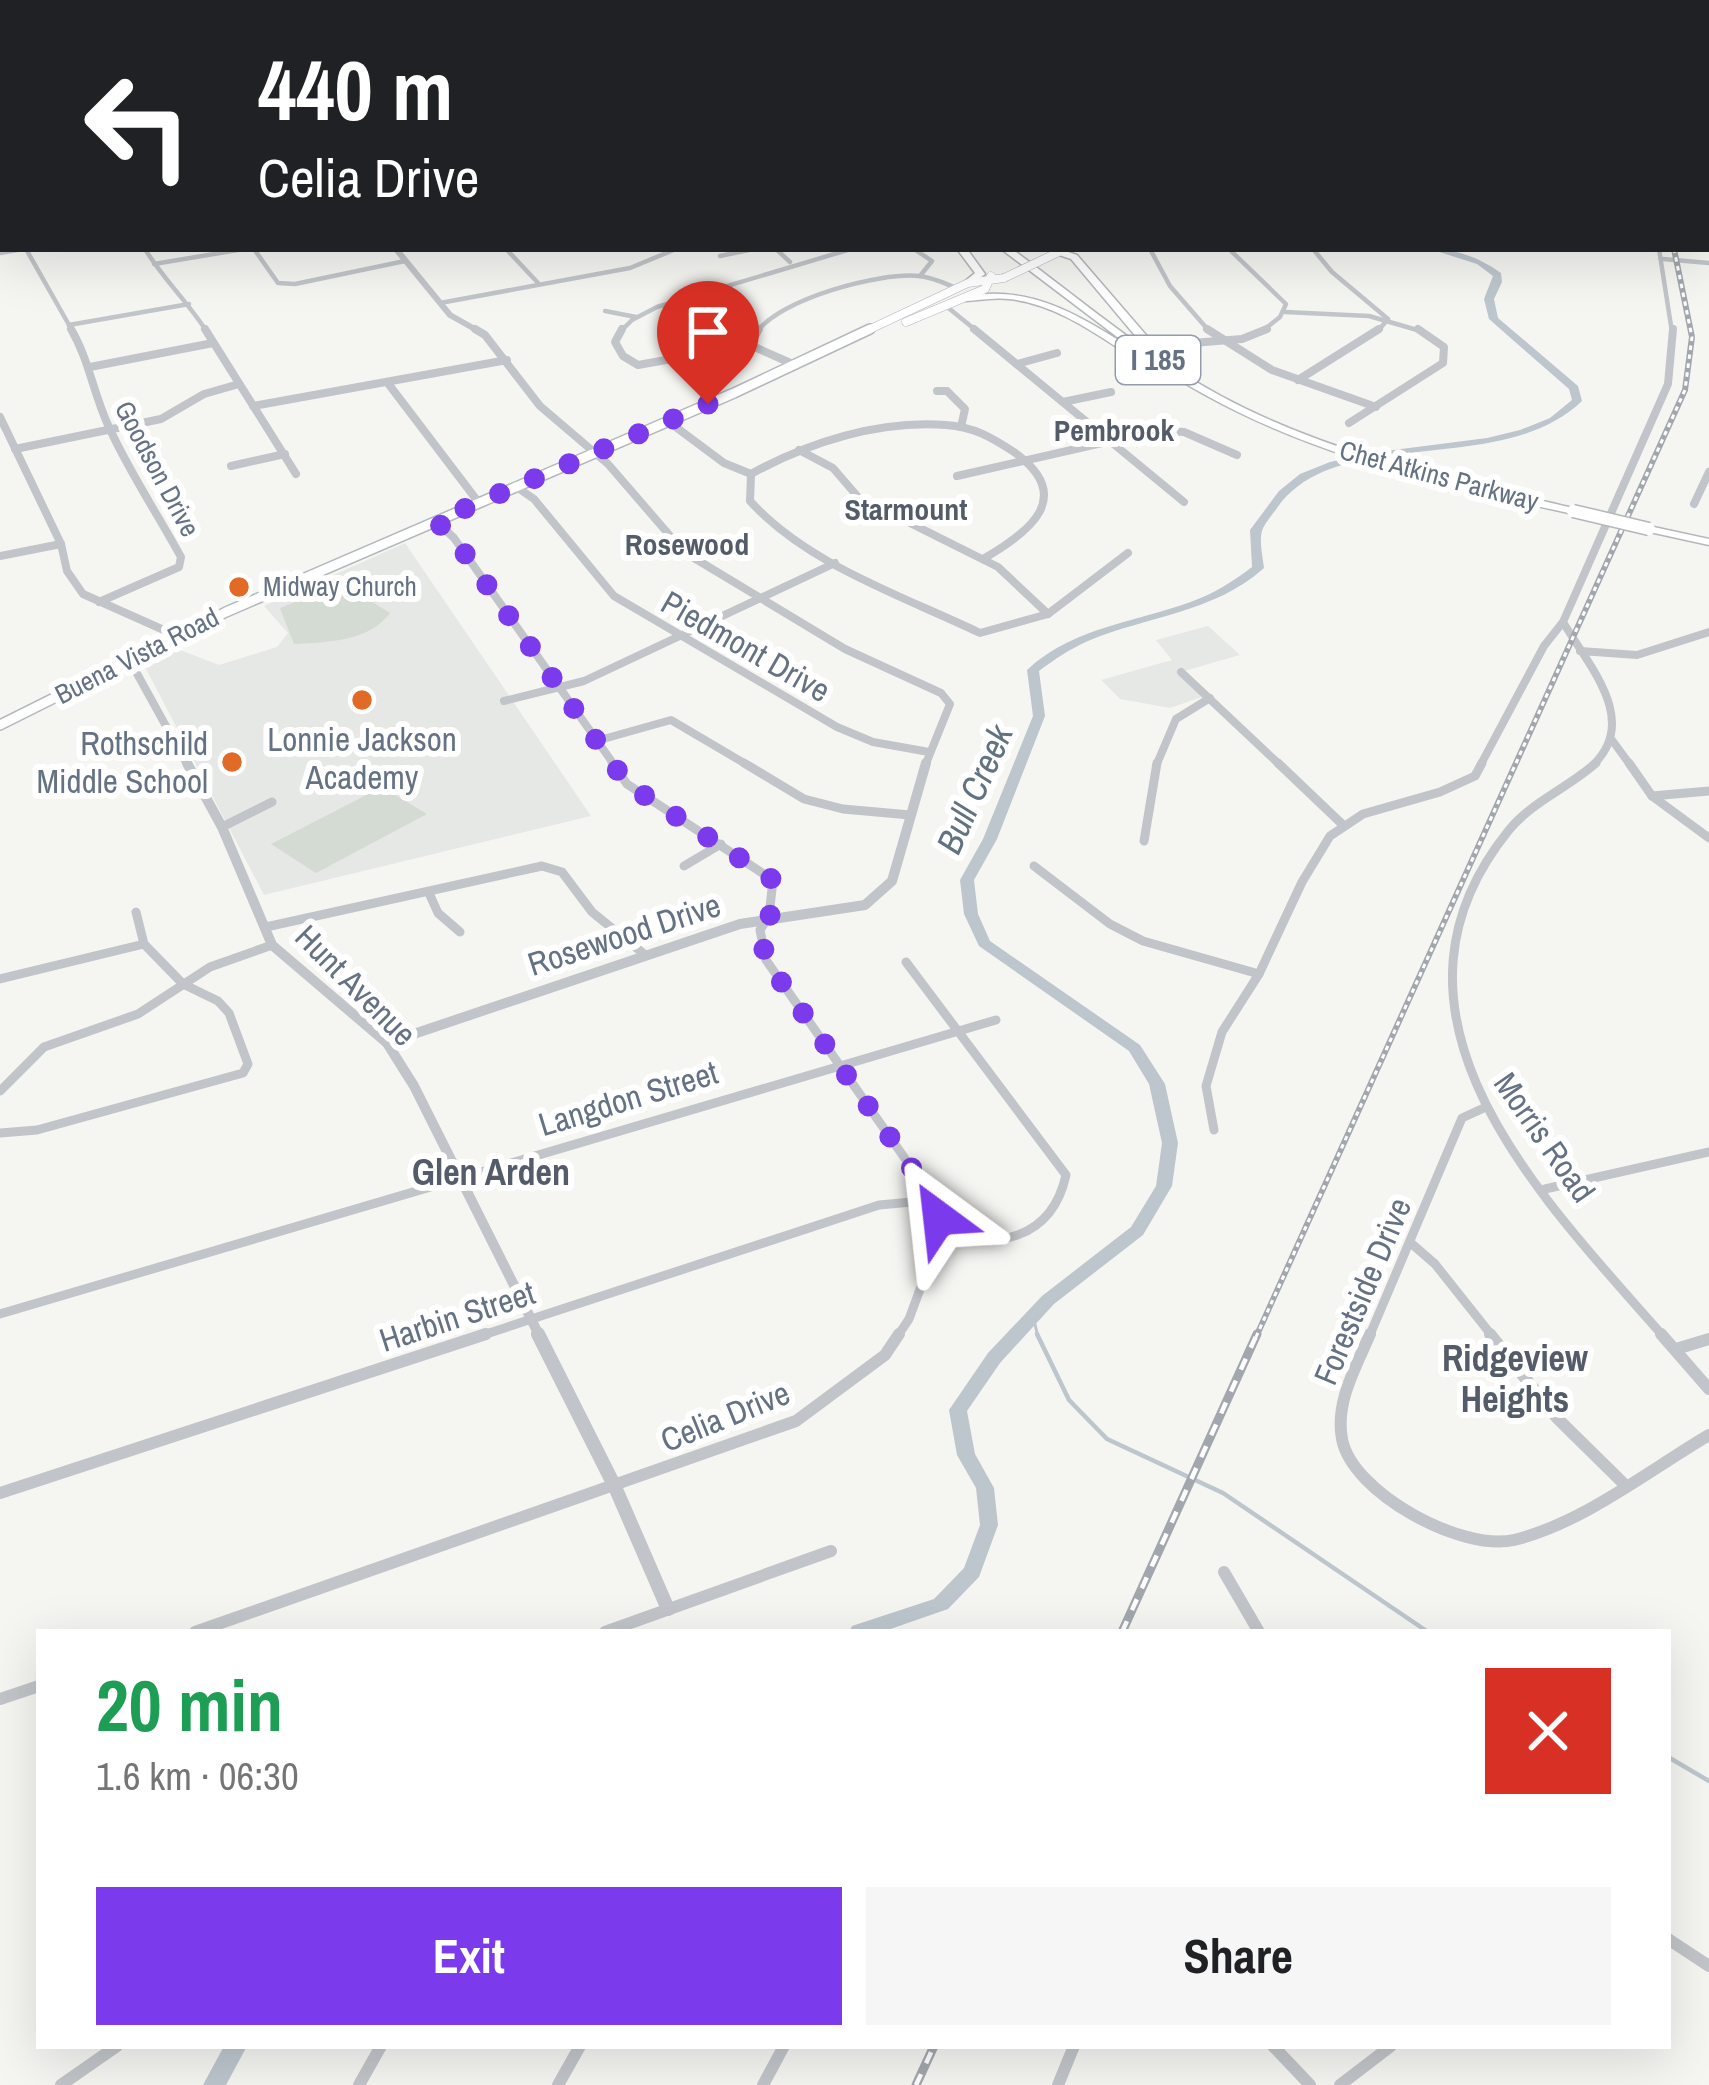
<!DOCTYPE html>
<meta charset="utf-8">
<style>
body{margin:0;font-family:"Archivo Narrow",sans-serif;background:#f6f6f6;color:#202124;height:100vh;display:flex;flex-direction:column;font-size:45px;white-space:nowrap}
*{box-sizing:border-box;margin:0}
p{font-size:39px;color:#757577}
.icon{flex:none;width:66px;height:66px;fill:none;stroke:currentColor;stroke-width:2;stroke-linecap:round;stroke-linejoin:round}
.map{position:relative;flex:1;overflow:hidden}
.drawer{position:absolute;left:36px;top:1629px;width:1635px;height:420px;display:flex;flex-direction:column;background:#fff;border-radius:0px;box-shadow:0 12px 48px #0002}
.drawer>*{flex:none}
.hud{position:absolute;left:0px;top:0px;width:1710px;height:252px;box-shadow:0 12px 48px #0002;background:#202124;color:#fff;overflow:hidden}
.pin{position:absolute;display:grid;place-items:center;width:102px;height:102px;color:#fff;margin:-123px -51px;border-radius:50% 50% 50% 0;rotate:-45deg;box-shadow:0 0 12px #0007}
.pin .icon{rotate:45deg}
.me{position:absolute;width:132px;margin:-66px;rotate:330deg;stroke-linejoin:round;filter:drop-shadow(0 0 9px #0008)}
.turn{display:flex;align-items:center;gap:42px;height:252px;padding:0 60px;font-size:54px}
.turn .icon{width:156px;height:156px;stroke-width:2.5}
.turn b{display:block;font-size:84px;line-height:102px}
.round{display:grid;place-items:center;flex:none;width:126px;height:126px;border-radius:0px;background:#f6f6f6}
.head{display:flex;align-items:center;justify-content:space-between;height:204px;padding:0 60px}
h1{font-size:72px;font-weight:700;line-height:90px;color:#1e9e55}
.action{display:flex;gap:24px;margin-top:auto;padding:24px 60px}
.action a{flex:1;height:138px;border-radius:0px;background:#7c3aed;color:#fff;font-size:48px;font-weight:700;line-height:138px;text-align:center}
.action a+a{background:#f6f6f6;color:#202124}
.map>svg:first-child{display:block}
</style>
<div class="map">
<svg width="1709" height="2085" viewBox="0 0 1709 2085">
<rect width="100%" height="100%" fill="#f5f6f2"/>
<g fill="#e6e8e6">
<polygon points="405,543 591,816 264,895 144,665 175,648 219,665 277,647 288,633 264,606"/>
<polygon points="1208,626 1240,655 1177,673 1202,697 1170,708 1120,699 1101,680 1172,660 1156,640"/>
</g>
<g fill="#d4dbd2">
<path d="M342,583L390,613C369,642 326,642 294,644L280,608Z"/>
<polygon points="382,787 427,814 316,873 271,844"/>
</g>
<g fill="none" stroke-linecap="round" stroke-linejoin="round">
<polyline stroke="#bdc6cd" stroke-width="3" points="1033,1316 1038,1337"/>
<g stroke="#bdc6cd" stroke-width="4.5">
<polyline points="1037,1334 1069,1400 1107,1439 1223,1493 1428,1632"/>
<polyline points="1668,1757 1709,1781"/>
</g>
<g fill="#bdc6cd" fill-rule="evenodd">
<polygon points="1418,0 1426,0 1427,3 1419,3"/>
<path d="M1430,249C1457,249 1480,258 1501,273L1502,282L1494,299L1498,318L1578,386L1582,401C1501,479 1337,422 1277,508C1273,514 1264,524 1262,531C1259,541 1263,558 1264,568C1214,613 1147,616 1088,641C1070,649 1055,659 1039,671L1045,716L997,839L974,880L978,914L990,941L1140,1045L1165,1084L1178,1143L1172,1186L1143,1235L1054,1304L1000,1363L967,1411L975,1454L994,1488L998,1525L979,1577L948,1609L882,1632H849L852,1626L934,1599L964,1568L980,1525L976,1488L957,1455L949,1410L988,1353L1042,1296L1131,1227L1156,1186L1162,1143L1149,1084L1129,1051L979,946L964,914L960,880L983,839L1033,716L1027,670C1076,624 1144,622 1203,597C1221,589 1236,579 1252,567L1250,530L1279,491L1300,474L1330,462L1370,453L1487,438L1520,430L1550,418L1572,400L1569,389L1489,319L1484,299L1493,276L1477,264Z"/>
<polygon points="224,2046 247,2046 226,2085 203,2085"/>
</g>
<g stroke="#b3b7bd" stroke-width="9">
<g id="secondary-far1">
<polyline points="906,322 985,289 991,276"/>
<polyline points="864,332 968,283 1004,278"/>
</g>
</g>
<g stroke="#b3b7bd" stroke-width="12">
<polyline id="secondary" points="0,725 226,612 734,393 870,329"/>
</g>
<g stroke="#b4b7ba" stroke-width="3">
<g id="motorway">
<polygon points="622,0 631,0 635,3 626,3"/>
<polygon points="957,249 967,249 985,274 971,285 963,283 975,273"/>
<path d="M1001,249H1012C1080,299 1146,356 1221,396C1332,456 1455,480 1577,509L1579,511L1573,514C1423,481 1274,448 1146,358V361H1138C1099,336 1057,304 1009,299C993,297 977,301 962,301V297C1031,283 1080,316 1137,352Z"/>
<polygon points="1059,249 1077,255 1146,335 1146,339 1138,339 1071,259 1056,254 1056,250"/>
<polygon points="1649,526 1709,539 1709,545 1645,531 1643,529"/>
</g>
</g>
<g stroke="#c1c4c8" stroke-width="4.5">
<polyline points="560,0 565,3"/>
<polyline points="864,0 881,3"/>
<polyline points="986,0 990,3"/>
<polyline points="1134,0 1139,3"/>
<polyline points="1321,0 1328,3"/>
<polyline points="171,3 193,0"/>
<polyline points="394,3 404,0"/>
<polyline points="1079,3 1098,0"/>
<polyline points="0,145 3,152"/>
<polyline points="26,249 73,332"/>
<path d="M145,249C163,279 188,302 207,332"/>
<polyline points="254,249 278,283 295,284 405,261"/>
<polyline points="776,249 790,262"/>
<polyline points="914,249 932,261 920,276"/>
<polyline points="1150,249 1170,286 1210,332"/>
<polyline points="1229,249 1286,304 1280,317 1261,332"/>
<polyline points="1313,249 1332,272 1388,319 1377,332"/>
<polyline points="1659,249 1672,332"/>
<polyline points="508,251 539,284"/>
<polyline points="0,253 23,249"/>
<polyline points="720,256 754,249"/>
<polyline points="1663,259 1709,263"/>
<polyline points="154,264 244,249"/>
<polyline points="440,303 630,268 676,249"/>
<polyline points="946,306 978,332"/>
<polyline points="605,311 636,317"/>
<polyline points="1285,312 1369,316 1424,332"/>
<polyline points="69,325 189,304"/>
<polyline points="620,332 632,320 657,307 851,249"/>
<path d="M757,332C780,299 879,272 919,276C932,277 944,283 956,288"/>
</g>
<g stroke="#c1c4c8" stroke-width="8">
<path d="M71,329C89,360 93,392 108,425C128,470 157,513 181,557L179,567L99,602"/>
<polyline points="205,329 296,474"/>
<polyline points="622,329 615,342 623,356 638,365 750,345"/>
<polyline points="759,329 750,345 795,365"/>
<polyline points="974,329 1184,502"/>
<polyline points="1207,329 1272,370 1376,407"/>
<polyline points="1180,344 1242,339 1267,329"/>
<polyline points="1017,364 1057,353"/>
<polyline points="90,367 213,343"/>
<polyline points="1298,380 1379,329"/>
<polyline points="387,382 479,503"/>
<polyline points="937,391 947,391 965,409 961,427"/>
<polyline points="1063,402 1111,392"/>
<polyline points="253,406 507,360"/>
<polyline points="0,417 61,544 67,571 83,594 175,635"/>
<polyline points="669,422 724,463 751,474"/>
<polyline points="1349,423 1443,363 1444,347 1418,329"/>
<polyline points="15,449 161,419 204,394 239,384"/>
<polyline points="799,450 833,468 858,497 998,567 1048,614"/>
<polyline points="231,466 285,454"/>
<path d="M751,474L750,501C808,565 903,596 980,633L1048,614L1128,553"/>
<path d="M751,474C809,442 879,420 946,425C974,427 991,437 1014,452C1075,496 1032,531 983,559"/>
<polyline points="957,476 1159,430 1184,432 1237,455"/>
<polyline points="515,486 534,499 614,596 837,727 873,742 929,752"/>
<polyline points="1694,504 1709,472"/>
<polyline points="436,521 454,538 615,766"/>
<polyline points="0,556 61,544"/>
<polyline points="1580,651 1637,655 1709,632"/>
<polyline points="1181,672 1281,766"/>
<polyline points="504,701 584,681 835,563"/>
<polyline points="1612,740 1631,766"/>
<polyline points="596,741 671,720 749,766"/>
<polyline points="1156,766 1176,719 1210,698"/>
<polyline points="1480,766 1544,646 1563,622"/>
<path d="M1592,766C1641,721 1588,665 1563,622L1668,384L1673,329"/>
</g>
<g stroke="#c1c4c8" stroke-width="9">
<polyline points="612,763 627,784 773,880 769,916 760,930 766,960 934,1200 938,1241 909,1319 897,1337"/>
<polyline points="744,763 804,799 843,809 910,815"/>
<polyline points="1278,763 1342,824"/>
<path d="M1596,763C1568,788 1533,801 1509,830C1358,1016 1544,1200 1664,1337"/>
<polyline points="1629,763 1652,796 1709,838"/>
<polyline points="1652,796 1709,791"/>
<polyline points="222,827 272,802"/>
<polyline points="1144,841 1157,763"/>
<polyline points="684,866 721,844"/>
<polyline points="1034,866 1110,924 1143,941 1259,974"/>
<polyline points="429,893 438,913 460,932"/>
<polyline points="266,927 542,866 562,872 592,912 644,954"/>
<path d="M906,962L1066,1175C1051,1243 997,1244 938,1241"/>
<polyline points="0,979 144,944"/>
<polyline points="0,1091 44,1047 138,1014 210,967 272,945"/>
<polyline points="1214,1130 1206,1086 1222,1032 1259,974 1302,882 1330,836 1363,814 1440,792 1475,776 1482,763"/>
<polyline points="0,1133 37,1130 243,1073 248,1064 229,1013 218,1001 183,984 144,944 136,912"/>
<polyline points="1545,1189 1709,1152"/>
<polyline points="1412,1244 1435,1264 1493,1337"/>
<polyline points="0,1314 996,1020"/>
<polyline points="477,1337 879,1205 934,1200"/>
<polyline points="1369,1337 1462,1118 1486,1107"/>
</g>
<g stroke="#c1c4c8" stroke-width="12">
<path d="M1370,1334C1356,1367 1335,1402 1342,1439C1352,1493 1462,1552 1514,1540C1583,1523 1648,1471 1709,1435"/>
<polyline points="1490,1334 1557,1418 1623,1483"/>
<polyline points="1661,1334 1709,1389"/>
<polyline points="1676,1349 1709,1339"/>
<polyline points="0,1493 486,1334"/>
<polyline points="1224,1572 1259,1632"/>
<polyline points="195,1632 796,1421 885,1355 899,1334"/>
<polyline points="605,1632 831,1551"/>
<polyline points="0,1699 39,1686"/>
<polyline points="1668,1939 1709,1966"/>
<polyline points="1273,2046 1310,2085"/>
<polyline points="61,2085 117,2046"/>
<polyline points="359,2085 381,2046"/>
<polyline points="558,2085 580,2046"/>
<polyline points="763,2085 784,2046"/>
<polyline points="1058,2085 1074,2046"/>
<polyline points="1340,2085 1391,2046"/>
</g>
<polyline stroke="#c1c4c8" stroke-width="6" points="396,249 450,315 480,332"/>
<g stroke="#c1c4c8" stroke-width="8">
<polyline points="475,329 485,335 540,406 608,464 684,552 845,649 941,693 950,704 925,766"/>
<polyline points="129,659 188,766"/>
</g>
<g stroke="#c1c4c8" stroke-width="10">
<polyline points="187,763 222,827 272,945 387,1043 414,1086 540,1337"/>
<polyline points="387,1043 740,924 865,905 892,881 926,763"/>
</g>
<polyline stroke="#c1c4c8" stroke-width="14" points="538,1334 615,1487 668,1609"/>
<use href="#secondary-far1" stroke="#fff" stroke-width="8"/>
<use href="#secondary" stroke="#fff" stroke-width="9"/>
<use href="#motorway" fill="#fff" fill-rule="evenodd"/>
<g stroke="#a2a7ad" stroke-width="6">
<polyline id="rail-far1" points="1256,1337 1685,390 1692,337 1674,249"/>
</g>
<g stroke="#a2a7ad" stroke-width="9">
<g id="rail">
<polyline points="1122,1632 1257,1334"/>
<polyline points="916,2085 934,2046"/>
</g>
</g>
<use href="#rail-far1" stroke="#fff" stroke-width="3" stroke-dasharray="4.5" stroke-linecap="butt"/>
<use href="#rail" stroke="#fff" stroke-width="4.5" stroke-dasharray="12" stroke-linecap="butt"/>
<g stroke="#b2b6ba" stroke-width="9" stroke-linecap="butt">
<polyline id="primary-bridge" points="1004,278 1059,252"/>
</g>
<g stroke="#b4b7ba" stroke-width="15" stroke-linecap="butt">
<polyline id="motorway-bridge" points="1573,511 1649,529"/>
</g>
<use href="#primary-bridge" stroke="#fff" stroke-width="8"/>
<use href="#motorway-bridge" stroke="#fff" stroke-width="12"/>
</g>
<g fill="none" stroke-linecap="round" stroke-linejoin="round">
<polyline stroke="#7c3aed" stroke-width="21" stroke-dasharray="0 37.8" points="708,404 436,521 454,538 627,784 773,880 770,916 760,930 766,960 934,1200 939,1218"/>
</g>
<g fill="#e16a27" stroke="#fff" stroke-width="4.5">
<circle cx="239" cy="587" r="12"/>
<circle cx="362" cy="700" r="12"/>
<circle cx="232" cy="762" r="12"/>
</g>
<g text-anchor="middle" stroke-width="12" stroke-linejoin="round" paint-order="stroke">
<g font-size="27" fill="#657283" stroke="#fff">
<text transform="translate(157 469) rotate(62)" y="9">Goodson Drive</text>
<text transform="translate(1439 476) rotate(15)" y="9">Chet Atkins Parkway</text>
<text transform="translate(137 656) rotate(-27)" y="9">Buena Vista Road</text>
</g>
<g font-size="27" fill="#657283" stroke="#fff" text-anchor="start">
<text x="263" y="596">Midway Church</text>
</g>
<rect fill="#fff" stroke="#939ca8" stroke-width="3" x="1116" y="336" width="84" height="48" rx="9"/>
<g font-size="30" font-weight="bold" fill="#657283">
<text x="1158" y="370">I 185</text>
</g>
<g font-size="30" font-weight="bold" fill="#535c68" stroke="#fff">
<text x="1114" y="441">Pembrook</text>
<text x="906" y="520">Starmount</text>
<text x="687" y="555">Rosewood</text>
</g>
<g font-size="33" fill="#657283" stroke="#fff">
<text transform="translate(746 646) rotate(30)" y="12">Piedmont Drive</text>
<text transform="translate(624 934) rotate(-18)" y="12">Rosewood Drive</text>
<text transform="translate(356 985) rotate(45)" y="12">Hunt Avenue</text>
<text transform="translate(628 1098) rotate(-17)" y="12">Langdon Street</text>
<text transform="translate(1545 1137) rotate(55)" y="12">Morris Road</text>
<text transform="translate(1362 1291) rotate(-67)" y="12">Forestside Drive</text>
<text transform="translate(457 1316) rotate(-18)" y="12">Harbin Street</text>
<text transform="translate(725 1416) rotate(-22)" y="12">Celia Drive</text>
</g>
<g font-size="33" fill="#657283" stroke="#fff">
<text x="362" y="751">Lonnie Jackson<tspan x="362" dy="38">Academy</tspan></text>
<text x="208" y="755" text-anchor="end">Rothschild<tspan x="208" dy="38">Middle School</tspan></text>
</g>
<g font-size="36" font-style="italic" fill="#617380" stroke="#fff">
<text transform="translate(974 789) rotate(-66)" y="13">Bull Creek</text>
</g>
<g font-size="36" font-weight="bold" fill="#535c68" stroke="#fff">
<text x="491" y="1185">Glen Arden</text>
<text x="1515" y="1371">Ridgeview<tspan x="1515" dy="41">Heights</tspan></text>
</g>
</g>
</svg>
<div class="pin" style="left:708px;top:404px;background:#d93025"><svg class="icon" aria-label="arrive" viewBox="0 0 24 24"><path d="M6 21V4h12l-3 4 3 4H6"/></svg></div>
<svg class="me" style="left:939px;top:1218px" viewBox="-20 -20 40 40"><path d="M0-17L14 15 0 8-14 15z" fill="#7c3aed" stroke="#fff" stroke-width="4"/></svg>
<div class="hud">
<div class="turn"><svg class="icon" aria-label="left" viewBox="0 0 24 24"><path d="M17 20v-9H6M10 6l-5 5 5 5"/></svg><div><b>440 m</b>Celia Drive</div></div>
</div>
<section class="drawer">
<div class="head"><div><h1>20 min</h1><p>1.6 km · 06:30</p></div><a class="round" style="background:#d93025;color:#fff"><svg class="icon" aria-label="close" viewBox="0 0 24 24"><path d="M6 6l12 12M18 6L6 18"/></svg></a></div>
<div class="action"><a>Exit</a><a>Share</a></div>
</section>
</div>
